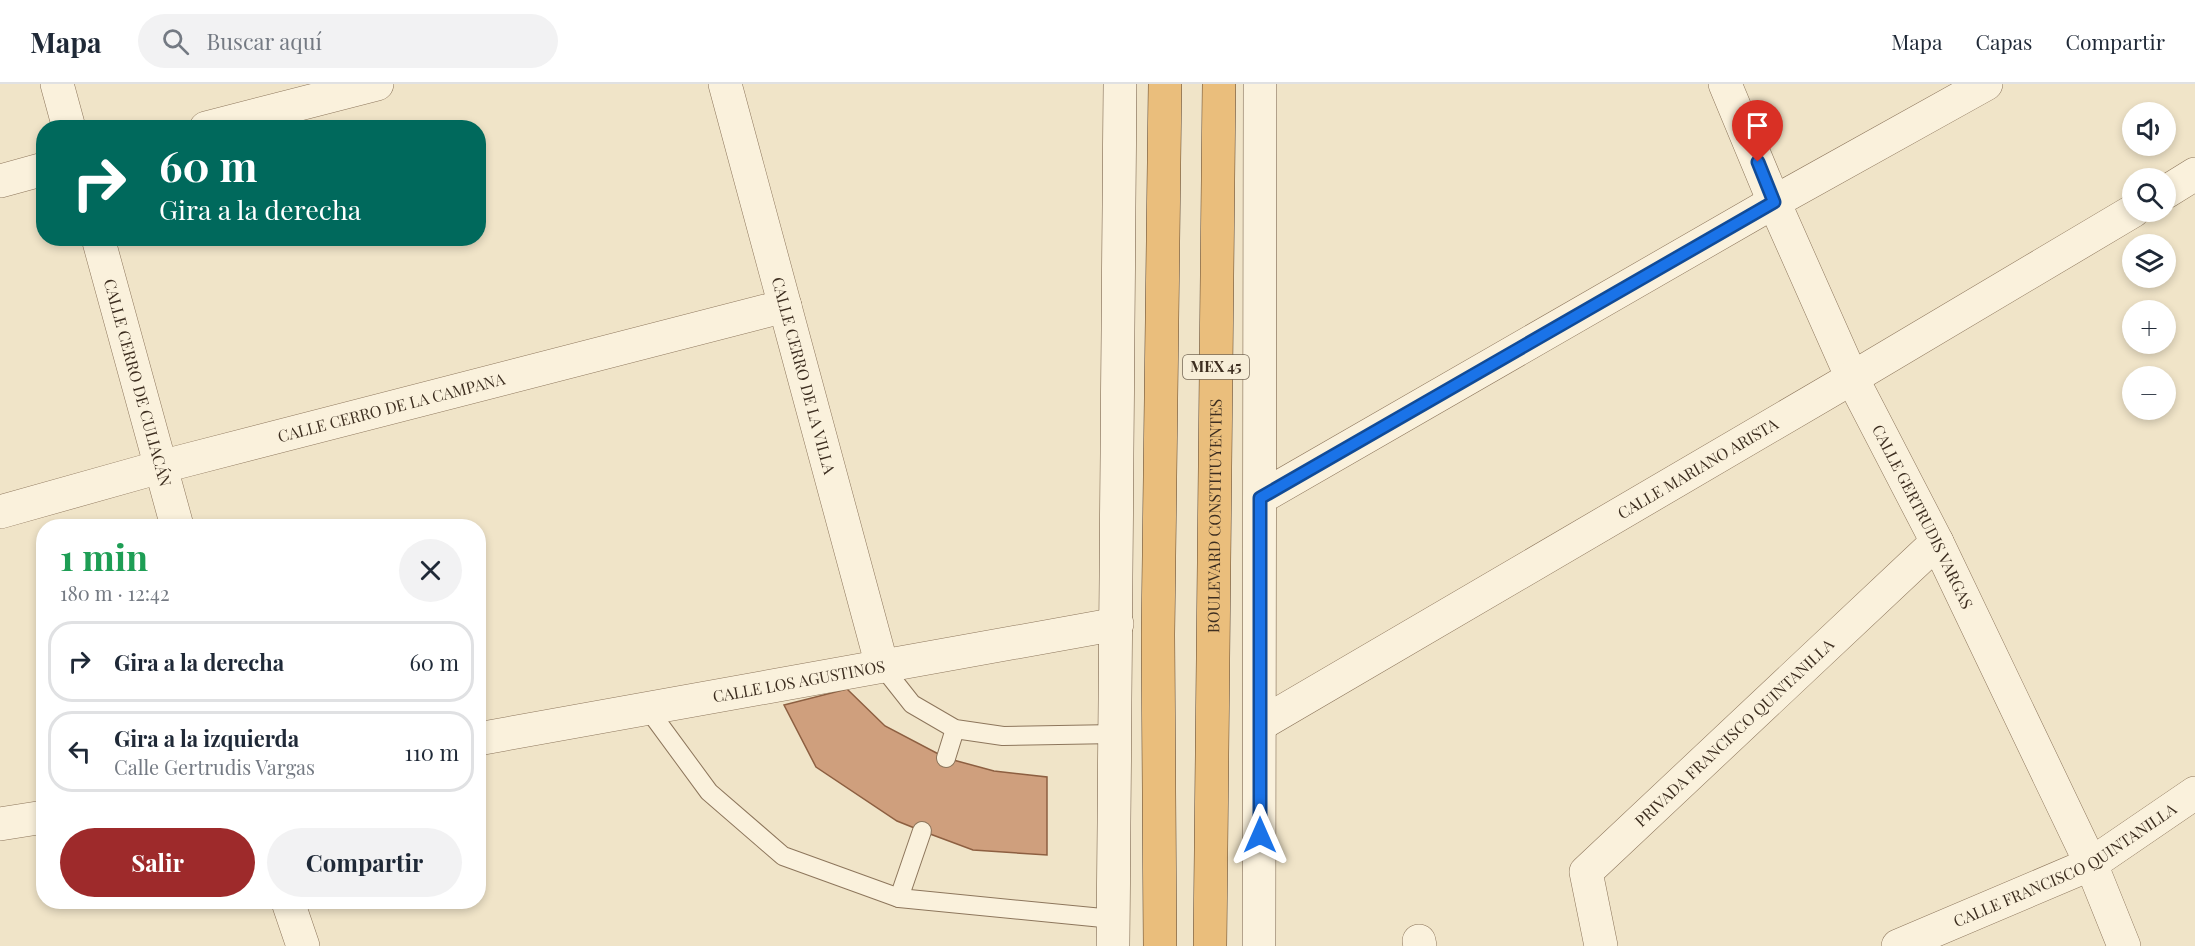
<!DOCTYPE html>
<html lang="es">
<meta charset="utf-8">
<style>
body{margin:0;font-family:"Playfair Display",serif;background:#f2f2f3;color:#1f2937;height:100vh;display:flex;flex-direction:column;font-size:22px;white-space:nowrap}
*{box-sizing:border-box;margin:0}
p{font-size:20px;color:#747a83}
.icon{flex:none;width:33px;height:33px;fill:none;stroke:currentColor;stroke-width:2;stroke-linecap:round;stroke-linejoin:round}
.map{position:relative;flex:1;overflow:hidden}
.side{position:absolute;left:36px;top:435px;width:450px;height:390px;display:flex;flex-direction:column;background:#fff;border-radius:24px;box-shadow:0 3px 9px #0003}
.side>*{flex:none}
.banner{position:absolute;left:36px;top:36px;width:450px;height:126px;border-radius:24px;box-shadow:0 3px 9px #0003;background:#00695c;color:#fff;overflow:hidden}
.controls{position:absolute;left:2122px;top:18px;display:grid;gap:12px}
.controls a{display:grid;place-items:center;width:54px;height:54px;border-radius:50%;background:#fff;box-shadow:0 3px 9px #0003;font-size:30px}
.pin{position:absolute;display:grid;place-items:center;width:51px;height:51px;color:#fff;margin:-62px -26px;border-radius:50% 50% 50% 0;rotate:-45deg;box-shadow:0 0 6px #0007}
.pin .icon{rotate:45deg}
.me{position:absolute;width:66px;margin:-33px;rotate:0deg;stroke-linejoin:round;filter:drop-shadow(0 0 4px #0008)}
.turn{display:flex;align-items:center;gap:21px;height:126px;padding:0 24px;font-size:27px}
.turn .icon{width:78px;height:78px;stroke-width:2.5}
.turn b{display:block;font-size:42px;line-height:51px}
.round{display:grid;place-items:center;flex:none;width:63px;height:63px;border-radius:32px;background:#f2f2f3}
.overview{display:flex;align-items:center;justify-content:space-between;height:102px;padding:0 24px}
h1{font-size:36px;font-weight:700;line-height:45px;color:#1e9e55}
.cta{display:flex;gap:12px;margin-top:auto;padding:12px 24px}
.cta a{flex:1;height:69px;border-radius:36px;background:#9e2a2b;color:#fff;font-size:24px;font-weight:700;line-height:69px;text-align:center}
.cta a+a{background:#f2f2f3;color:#1f2937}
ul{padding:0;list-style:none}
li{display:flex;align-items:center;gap:18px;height:81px;margin:0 12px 9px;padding:0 12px;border:3px solid #e0e1e3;border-radius:24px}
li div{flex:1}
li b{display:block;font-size:22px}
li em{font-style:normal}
header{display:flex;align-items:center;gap:36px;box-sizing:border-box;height:84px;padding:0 30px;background:#fff;border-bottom:2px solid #e0e1e3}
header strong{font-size:28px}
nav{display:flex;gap:33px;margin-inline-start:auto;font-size:21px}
.search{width:420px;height:54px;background:#f2f2f3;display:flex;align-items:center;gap:15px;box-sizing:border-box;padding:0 21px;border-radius:33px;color:#747a83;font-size:22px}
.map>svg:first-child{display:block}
</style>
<header>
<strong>Mapa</strong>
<div class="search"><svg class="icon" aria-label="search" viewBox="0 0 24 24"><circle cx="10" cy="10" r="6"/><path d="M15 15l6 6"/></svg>Buscar aquí</div>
<nav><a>Mapa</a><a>Capas</a><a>Compartir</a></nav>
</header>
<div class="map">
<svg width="2195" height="862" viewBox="0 0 2195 862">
<rect width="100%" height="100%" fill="#f0e4c8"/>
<polygon fill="#cf9f7d" stroke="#8d5f41" stroke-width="1.5" points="847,605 885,642 946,674 994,687 1047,693 1047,771 973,766 922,747 897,737 816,683 784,621"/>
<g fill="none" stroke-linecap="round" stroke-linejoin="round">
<g stroke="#8d765c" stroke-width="20">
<g id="service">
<polyline points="882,582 912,620 955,645 1003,652 1116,650"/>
<polyline points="648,625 709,708 783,772 899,814 1113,835"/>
<polyline points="946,674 955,645"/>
<polyline points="899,814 922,747"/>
</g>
</g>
<g stroke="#8d765c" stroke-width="34">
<g id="minor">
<polyline points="57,0 69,44"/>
<path id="s1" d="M725,0L882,582"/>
<path id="s2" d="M1725,0L1774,118L1852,294L1937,458L2091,780L2124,862"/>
<polyline points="206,44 377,0"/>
<polyline points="0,97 44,85"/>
<path id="s3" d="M98,154L177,442"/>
<polyline points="1260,414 1774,118 1986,0"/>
<path id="s4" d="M0,428L160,383L785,222"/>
<path id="s5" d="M478,655L1117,540"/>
<polyline points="0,740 44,733"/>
<polyline points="288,818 303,862"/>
<polyline points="1419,857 1420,862"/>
<path id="s6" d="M1601,862L1586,788L1937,458"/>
<path id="s7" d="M1898,862L2091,780L2195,709"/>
</g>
</g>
<g stroke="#8d765c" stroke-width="34">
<g id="tertiary">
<polyline points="2166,108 2195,90"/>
<path id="s8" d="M1261,640L1852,294L2133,127"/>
</g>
</g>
<g stroke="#6f573f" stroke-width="34">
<g id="secondary">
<polyline points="1113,862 1120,0"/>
<polyline points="1259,862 1260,0"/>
</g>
</g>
<g stroke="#5b4430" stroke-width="34">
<g id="trunk">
<polyline points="1160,862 1158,551 1165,0"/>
<path id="s9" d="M1210,862L1219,0"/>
</g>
</g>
<use href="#service" stroke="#faf1dc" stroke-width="18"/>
<use href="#minor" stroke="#faf1dc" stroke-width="33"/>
<use href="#tertiary" stroke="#faf1dc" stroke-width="33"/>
<use href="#secondary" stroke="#faf1dc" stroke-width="33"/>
<use href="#trunk" stroke="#eabe7c" stroke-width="33"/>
</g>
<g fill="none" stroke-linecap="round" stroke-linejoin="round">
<g stroke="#114b97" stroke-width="15">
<polyline id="route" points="1260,751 1260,414 1774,118 1758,78"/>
</g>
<use href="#route" stroke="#1a73e8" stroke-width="10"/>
</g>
<g text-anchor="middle" stroke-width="4.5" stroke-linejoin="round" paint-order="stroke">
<rect fill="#f7eed8" stroke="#756857" stroke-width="1.5" x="1183" y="271" width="66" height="24" rx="4.5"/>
<g font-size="15" font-weight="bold" fill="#3d2e20">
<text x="1216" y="288">MEX 45</text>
</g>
<g font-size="16" fill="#3d2e20" stroke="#f7eed8">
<text dy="6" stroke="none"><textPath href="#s1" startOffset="302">CALLE CERRO DE LA VILLA</textPath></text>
<text dy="6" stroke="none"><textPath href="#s3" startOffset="150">CALLE CERRO DE CULIACÁN</textPath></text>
<text dy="6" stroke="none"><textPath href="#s4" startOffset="405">CALLE CERRO DE LA CAMPANA</textPath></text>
<text dy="6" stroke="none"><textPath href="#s8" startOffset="506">CALLE MARIANO ARISTA</textPath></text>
<text dy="6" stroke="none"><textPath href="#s9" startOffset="430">BOULEVARD CONSTITUYENTES</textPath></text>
<text dy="6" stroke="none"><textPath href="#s2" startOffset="476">CALLE GERTRUDIS VARGAS</textPath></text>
<text dy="6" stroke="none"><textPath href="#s5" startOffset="326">CALLE LOS AGUSTINOS</textPath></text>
<text dy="6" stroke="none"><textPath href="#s6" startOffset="279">PRIVADA FRANCISCO QUINTANILLA</textPath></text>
<text dy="6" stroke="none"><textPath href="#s7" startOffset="186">CALLE FRANCISCO QUINTANILLA</textPath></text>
</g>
</g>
</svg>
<div class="controls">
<a><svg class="icon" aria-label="sound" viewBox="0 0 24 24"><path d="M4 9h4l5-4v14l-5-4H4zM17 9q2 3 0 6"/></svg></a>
<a><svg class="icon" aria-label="search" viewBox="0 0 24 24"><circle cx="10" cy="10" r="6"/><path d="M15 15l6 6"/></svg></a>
<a><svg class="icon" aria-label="layers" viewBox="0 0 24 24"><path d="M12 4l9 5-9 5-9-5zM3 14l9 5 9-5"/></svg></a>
<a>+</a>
<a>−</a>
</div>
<div class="pin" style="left:1758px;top:78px;background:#d93025"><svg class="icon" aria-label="arrive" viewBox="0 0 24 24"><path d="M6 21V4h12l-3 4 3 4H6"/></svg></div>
<svg class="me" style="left:1260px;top:751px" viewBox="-20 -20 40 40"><path d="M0-17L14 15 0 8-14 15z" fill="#1a73e8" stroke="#fff" stroke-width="4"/></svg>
<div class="banner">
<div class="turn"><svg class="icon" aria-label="right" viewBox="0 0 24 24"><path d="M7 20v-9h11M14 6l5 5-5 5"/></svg><div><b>60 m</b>Gira a la derecha</div></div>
</div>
<section class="side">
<div class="overview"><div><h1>1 min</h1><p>180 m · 12:42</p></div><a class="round"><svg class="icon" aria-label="close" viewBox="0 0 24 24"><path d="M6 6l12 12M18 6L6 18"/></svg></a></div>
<ul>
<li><svg class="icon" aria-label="right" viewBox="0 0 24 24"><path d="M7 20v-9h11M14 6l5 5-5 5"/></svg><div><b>Gira a la derecha</b></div><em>60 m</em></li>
<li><svg class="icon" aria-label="left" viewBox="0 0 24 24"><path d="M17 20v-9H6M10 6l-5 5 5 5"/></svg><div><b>Gira a la izquierda</b><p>Calle Gertrudis Vargas</p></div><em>110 m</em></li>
</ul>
<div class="cta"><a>Salir</a><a>Compartir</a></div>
</section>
</div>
